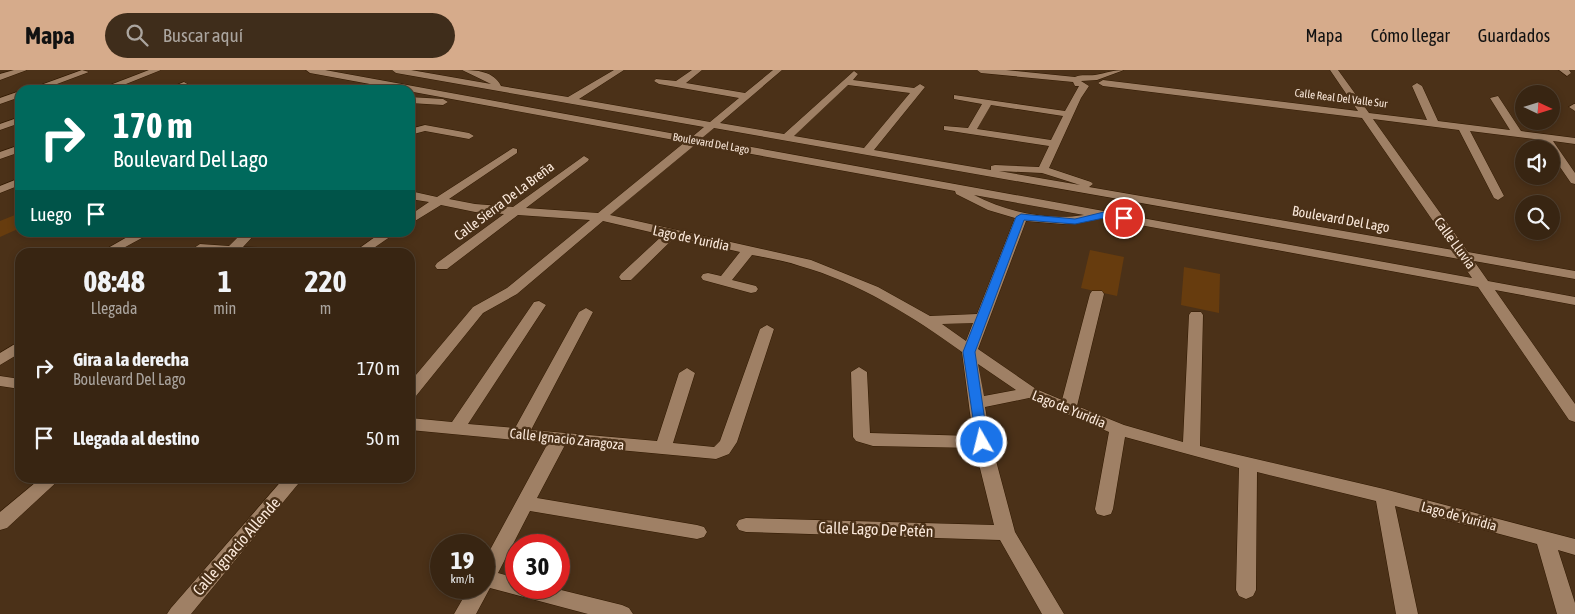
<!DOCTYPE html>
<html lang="es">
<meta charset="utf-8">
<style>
body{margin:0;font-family:"Asap Condensed",sans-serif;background:#3f2d1b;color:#f1f3f6;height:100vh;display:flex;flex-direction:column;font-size:19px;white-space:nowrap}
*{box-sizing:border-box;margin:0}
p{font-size:16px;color:#aba59f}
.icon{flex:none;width:28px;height:28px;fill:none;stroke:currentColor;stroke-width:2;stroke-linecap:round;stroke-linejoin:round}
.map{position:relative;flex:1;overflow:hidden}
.side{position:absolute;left:15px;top:178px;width:400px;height:235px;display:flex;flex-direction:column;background:#382512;border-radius:15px;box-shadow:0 2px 8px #0003,0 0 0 1px #524232}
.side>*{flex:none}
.hud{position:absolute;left:15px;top:15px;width:400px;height:152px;border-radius:15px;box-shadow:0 2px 8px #0003,0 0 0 1px #524232;background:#00695c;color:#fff;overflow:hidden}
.needle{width:32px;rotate:94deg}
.controls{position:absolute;left:1515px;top:15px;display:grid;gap:10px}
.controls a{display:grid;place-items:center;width:45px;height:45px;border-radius:50%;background:#382512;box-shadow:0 2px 8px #0003,0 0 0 1px #524232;font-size:25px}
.speed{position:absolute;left:430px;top:464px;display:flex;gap:10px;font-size:25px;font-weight:700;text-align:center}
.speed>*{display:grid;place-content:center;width:65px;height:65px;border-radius:50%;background:#382512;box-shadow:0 2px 8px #0003,0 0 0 1px #524232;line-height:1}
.speed small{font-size:12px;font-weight:400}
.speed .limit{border:8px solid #d22;background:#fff;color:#111}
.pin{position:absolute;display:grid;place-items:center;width:42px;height:42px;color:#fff;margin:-21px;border:2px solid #fff;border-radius:50%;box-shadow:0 1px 5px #0007}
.me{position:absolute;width:55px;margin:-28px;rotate:352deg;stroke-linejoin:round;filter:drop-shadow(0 0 4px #0008)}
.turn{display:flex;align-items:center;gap:18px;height:105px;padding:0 15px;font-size:22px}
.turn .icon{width:65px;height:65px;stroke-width:2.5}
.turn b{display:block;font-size:35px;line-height:42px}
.then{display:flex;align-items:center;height:48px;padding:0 15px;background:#0003;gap:10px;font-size:19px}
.eta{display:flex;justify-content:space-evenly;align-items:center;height:85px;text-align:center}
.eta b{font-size:30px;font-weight:700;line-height:35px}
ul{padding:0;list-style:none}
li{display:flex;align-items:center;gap:15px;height:70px;padding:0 15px}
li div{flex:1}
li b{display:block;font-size:19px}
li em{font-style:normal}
header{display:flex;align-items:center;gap:30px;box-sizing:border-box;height:70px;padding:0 25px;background:#d6ab8b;color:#111}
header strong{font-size:24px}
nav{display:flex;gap:28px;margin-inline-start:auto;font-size:18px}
.search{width:350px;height:45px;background:#3f2d1b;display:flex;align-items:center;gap:12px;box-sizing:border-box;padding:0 18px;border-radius:28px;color:#aba59f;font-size:19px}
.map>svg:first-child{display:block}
</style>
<header>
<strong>Mapa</strong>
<div class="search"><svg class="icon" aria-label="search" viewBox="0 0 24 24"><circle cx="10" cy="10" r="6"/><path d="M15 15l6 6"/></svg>Buscar aquí</div>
<nav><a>Mapa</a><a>Cómo llegar</a><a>Guardados</a></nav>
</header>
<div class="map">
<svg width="1575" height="544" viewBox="0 0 1575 544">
<rect width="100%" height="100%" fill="#4b3118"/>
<g fill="#673c0e">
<polygon points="20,143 20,158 0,167 0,151"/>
<polygon points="1090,180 1124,187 1117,226 1081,218"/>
<polygon points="1184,197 1220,204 1219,243 1181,235"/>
</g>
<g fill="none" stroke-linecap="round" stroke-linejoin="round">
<g stroke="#301800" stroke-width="1">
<g id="minor">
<polygon points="14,0 27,0 0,10 0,4"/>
<polygon points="82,0 89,2 41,20 27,20"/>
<polygon points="149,0 161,0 111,20 97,20"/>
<path d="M306,0H325L692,67L704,57L396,3L392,0H411L491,14L462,0C476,0 494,1 501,16L568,27L614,0H624L579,29L710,52L739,28L659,14L654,11L656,9L676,11L692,0H702L686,13L745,23L773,0H782L720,53L784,64L854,1L858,4L853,10L914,18L920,14L925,17L874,80L991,100V96L995,95L1039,97L1049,76L944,60V56L968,58L982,34L954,29V25L1065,41L1079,16H1075L1073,12L981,3L977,0H1006L1075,7C1082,4 1088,6 1095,5C1106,3 1114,0 1124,0L1097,10L1081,11L1089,16L1081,28L1049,98L1091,112L1093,114L1089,117L1453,180L1362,48L1103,16L1098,13L1103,10L1358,41L1330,0H1338L1369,43L1427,50L1412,16L1417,13L1422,16L1438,51L1510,60L1490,28L1498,26L1521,61L1575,68V74L1553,71L1575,103V114L1571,113L1551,84V79H1548L1542,70L1470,61L1504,126L1498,130L1494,128L1459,60L1373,49L1468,182L1575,201V209L1474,191L1488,211L1575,227V235L1495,220L1575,334V352L1569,350L1478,217L1102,148L1063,154L1026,151L978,279L1036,319L1062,330L1090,224L1092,221H1102L1104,224L1077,336L1124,355L1183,372L1189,245L1191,242H1201L1203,245L1200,376L1384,419L1575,469V485L1558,480L1575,533V544H1557L1537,474L1395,436L1418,544H1396L1376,431L1257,402L1256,520L1253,526L1246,529L1239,526L1236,520L1239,398L1125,367L1113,439L1111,444L1104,446L1097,444L1095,439L1109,362L1029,328L985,337L991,372L1015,462L1064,544H1042L1000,470L746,462L739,460L736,455L739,450L746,448L994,455L975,378L873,376L856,371L853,367L851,302L859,297L867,302L870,363L973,366L962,282C914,247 858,212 800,196C785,191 768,188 752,185L732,210L756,216L758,219L756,222L751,223L703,210L701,207L703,204L708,203L721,206L740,182L675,167L631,210H621L619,207L621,204L663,165L603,151L517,224L483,243L416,326L410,327V312L473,237L507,218L590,150L518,145L447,199H437L435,196L437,193L504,144L475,142L441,135L410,154V145L429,132L410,129V121L437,127L513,78L517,79V83L449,129L475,134L513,137L584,86L589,89L588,91L526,138L598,143L685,72L310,3ZM848,15L910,23L864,78L794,66ZM991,35L1063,46L1051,70L977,59ZM714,58L1459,189L1472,208L702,68ZM696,74L955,121L956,124L988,140L1015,148L977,244L930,246L878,217L811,190L610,145ZM999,101L1042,103L1080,115ZM974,125L1084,145C1047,151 1007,142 974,125ZM973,253L966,271L942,254ZM978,294L1016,320L984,326Z"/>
<polygon points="1559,0 1569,0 1571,3 1567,6"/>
<path d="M184,12L189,15C182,21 174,20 165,20Z"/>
<polygon points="20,21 20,27 0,34 0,28"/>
<polygon points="410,27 443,29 448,32 443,35 410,33"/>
<polygon points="1574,34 1575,34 1575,41 1569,37"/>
<polygon points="20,47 20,53 0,60 0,54"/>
<polygon points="425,55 469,63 474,66 469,69 425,61 410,65 410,59"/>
<polygon points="20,75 20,82 0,89 0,82"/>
<polygon points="20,108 20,115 0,123 0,116"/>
<polygon points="136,162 153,162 116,182 101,182"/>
<polygon points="243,162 257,162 243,177 271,178 277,182 195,181 194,178 200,174 229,176"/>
<polygon points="382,162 397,162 368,182 354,182"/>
<polygon points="539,231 546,235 468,354 515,358 579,242 586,238 593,242 531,360 657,371 679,303 687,298 695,303 673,373 714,377 720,371 760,259 767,255 774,259 737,372 729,384 716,389 565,375 537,428 697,455 704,457 707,462 704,467 697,469 530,441 498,503 516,508 516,518 553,518 622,535 629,538 633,544 588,544 490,518 476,544 454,544 469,518 484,518 484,491 548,373 410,360 410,348 452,352 534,232"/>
<polygon points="20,271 20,283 0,295 0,283"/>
<polygon points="0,306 20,309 20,319 0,316"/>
<polygon points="41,408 61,408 7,458 0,460 0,442"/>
<polygon points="284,408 303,408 191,544 167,544 171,538"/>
</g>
</g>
<use href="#minor" fill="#9f8065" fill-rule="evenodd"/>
</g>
<polygon fill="#1a73e8" stroke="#114b97" points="1104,142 1128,148 1124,151 1104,148 1075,154 1024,150 975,282 988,372 986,375 977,375 963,282 1016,147 1021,144 1075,149"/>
<g text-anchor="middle" stroke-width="5" stroke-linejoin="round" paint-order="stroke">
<g font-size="11" fill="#fbe9db" stroke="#4b3118">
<text transform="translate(1341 28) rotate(7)" y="4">Calle Real Del Valle Sur</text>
<text transform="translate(711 73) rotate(10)" y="4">Boulevard Del Lago</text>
</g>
<g font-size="14" fill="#fbe9db" stroke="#4b3118">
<text transform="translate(504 131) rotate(-37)" y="5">Calle Sierra De La Breña</text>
<text transform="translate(1341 149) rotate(10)" y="5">Boulevard Del Lago</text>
<text transform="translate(691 168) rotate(12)" y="5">Lago de Yuridia</text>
<text transform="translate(1455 173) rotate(54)" y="5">Calle Lluvia</text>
<text transform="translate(1069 339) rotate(22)" y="5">Lago de Yuridia</text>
<text transform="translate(567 369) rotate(6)" y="5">Calle Ignacio Zaragoza</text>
<text transform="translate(1459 446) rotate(15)" y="5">Lago de Yuridia</text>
</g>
<g font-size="16" fill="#fbe9db" stroke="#4b3118">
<text transform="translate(876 459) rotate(2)" y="6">Calle Lago De Petén</text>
<text transform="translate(236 476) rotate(-49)" y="6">Calle Ignacio Allende</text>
</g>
</g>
</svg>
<div class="controls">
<a><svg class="needle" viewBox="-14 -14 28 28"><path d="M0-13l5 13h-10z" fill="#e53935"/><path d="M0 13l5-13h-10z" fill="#aba59f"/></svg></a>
<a><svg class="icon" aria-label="sound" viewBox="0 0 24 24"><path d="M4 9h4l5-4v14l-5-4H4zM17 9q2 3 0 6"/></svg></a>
<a><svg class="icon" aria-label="search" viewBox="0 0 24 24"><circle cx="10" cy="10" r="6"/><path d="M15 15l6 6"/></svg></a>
</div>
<div class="speed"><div>19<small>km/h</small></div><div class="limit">30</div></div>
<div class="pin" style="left:1124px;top:148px;background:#d93025"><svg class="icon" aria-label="arrive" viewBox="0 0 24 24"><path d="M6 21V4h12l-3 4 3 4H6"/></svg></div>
<svg class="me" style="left:982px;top:372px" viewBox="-20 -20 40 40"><circle r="17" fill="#1a73e8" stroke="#fff" stroke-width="3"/><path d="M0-11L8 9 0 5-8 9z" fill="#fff"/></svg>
<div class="hud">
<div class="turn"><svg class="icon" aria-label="right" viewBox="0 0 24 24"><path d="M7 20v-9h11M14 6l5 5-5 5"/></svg><div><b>170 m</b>Boulevard Del Lago</div></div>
<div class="then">Luego<svg class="icon" aria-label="arrive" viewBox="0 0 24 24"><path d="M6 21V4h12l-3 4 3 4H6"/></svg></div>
</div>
<section class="side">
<div class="eta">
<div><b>08:48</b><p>Llegada</p></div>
<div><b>1</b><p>min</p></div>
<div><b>220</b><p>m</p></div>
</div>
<ul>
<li><svg class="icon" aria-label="right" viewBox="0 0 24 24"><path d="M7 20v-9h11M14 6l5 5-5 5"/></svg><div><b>Gira a la derecha</b><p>Boulevard Del Lago</p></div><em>170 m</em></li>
<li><svg class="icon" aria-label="arrive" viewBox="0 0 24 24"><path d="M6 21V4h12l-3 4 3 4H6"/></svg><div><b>Llegada al destino</b></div><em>50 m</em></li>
</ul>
</section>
</div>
